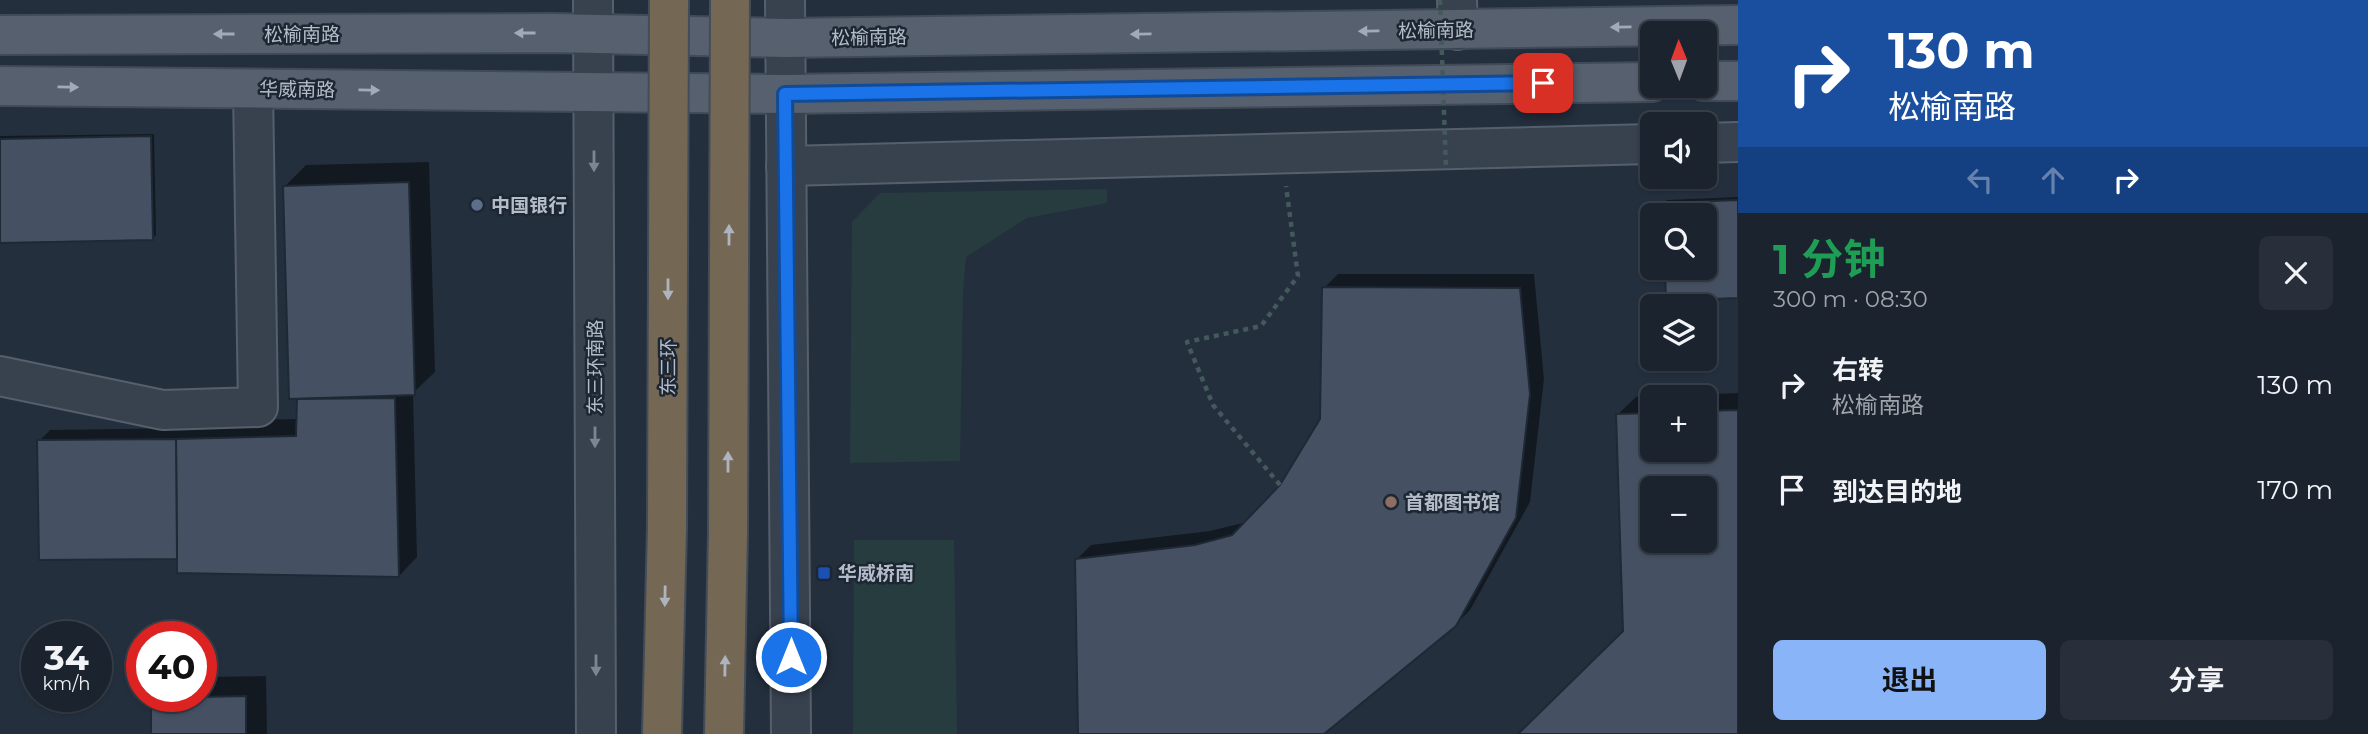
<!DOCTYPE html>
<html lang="zh">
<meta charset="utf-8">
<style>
body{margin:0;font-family:Montserrat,"Noto Sans SC",sans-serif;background:#282f3a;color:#f1f3f6;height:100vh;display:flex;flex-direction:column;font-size:26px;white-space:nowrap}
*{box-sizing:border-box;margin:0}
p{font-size:23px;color:#a0a4aa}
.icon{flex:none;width:38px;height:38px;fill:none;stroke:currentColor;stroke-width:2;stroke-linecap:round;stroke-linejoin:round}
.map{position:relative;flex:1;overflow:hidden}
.sheet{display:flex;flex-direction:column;background:#1b232e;width:630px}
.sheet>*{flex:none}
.banner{background:#1a4fa0;color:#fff;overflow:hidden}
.needle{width:46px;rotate:359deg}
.fabs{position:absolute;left:1640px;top:21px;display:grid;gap:14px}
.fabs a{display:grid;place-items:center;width:77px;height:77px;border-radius:10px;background:#1b232e;box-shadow:0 2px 5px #0004,0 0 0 2px #39404a;font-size:35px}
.speed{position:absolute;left:21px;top:621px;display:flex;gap:14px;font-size:35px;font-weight:700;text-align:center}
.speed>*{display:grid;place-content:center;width:91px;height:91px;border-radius:50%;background:#1b232e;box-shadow:0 2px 5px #0004,0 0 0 2px #39404a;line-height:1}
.speed small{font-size:18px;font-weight:400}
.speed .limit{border:10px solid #d22;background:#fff;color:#111}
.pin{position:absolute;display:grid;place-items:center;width:60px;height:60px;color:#fff;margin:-30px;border-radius:14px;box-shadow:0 4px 10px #0006}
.me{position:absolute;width:77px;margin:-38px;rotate:0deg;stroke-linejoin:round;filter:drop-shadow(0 0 5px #0008)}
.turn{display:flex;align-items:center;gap:24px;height:147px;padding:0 35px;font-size:32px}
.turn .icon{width:91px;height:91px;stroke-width:2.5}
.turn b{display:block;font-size:49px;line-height:60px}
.lanes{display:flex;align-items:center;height:66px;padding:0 35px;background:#0003;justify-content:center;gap:35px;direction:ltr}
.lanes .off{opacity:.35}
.round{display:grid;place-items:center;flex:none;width:74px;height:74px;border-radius:10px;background:#282f3a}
.summary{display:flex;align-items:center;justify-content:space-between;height:119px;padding:0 35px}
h1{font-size:42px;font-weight:700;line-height:52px;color:#1e9e55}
.cta{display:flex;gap:14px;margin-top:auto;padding:14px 35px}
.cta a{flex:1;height:80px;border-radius:10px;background:#8ab4f8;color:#111;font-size:28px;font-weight:700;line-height:80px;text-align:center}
.cta a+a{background:#282f3a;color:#f1f3f6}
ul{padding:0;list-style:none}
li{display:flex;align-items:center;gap:21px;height:105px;padding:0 35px}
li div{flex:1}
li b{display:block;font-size:26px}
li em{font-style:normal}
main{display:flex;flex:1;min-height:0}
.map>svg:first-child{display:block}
</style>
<main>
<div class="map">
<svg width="1738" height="734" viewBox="0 0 1738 734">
<rect width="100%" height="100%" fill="#242f3e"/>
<g fill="#263c3f">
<polygon points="1107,189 1107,203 1027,218 966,257 963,291 960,461 850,463 852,222 880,193"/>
<polygon points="854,540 954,540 957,734 853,734"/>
</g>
<g fill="#0007" fill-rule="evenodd">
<polygon points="154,134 156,235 152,239 0,241 0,136"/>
<polygon points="429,162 435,372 413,393 417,557 399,576 179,554 39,441 50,430 189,428 196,421 298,419 299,400 302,396 285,186 306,165"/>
<polygon points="1738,197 1738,296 1668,299 1666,268 1704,268 1704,215 1664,215 1663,204 1667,200"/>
<polygon points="1338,274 1534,274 1544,379 1530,502 1470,610 1455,625 1322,734 1080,734 1077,559 1091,545 1210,531 1247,522 1282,486 1322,419 1324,288"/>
<path d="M1738,393V734H1520L1624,631L1617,415L1636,397ZM1652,397H1704V450H1652ZM1652,488H1704V541H1652Z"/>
<polygon points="266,676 267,734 153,734 152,698 154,696 201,696 201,677"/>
</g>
<g fill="#455162" stroke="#1f2835" stroke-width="2" fill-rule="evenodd">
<polygon points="151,136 153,240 0,243 0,139"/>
<polygon points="409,182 415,395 289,399 283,186"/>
<polygon points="1738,200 1738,298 1666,301 1665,268 1704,268 1704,215 1662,215 1662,203"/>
<polygon points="1322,287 1520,288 1530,394 1516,518 1456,626 1324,734 1078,734 1075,559 1195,545 1232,535 1280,485 1320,419"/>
<polygon points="395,398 399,577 177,573 176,439 296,436 297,399"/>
<path d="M1738,410V734H1518L1623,631L1616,414L1652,413V450H1704V411ZM1652,488H1704V541H1652Z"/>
<polygon points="176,439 177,559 39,560 37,440"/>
<polygon points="246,696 246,734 151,734 151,698"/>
</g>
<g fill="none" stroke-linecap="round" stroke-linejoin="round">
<g stroke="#565f6c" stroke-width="42">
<g id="minor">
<polyline points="593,0 596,734"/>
<polyline points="785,0 791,734"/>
<polyline points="1457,0 1458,30"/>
<polyline points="1704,143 1738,142"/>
<polyline points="786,166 1652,144"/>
<polyline points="0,376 163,410 258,407 253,89"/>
</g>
</g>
<g stroke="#414a57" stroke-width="42">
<g id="major">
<polyline points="0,35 552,33 785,38 1738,25"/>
<polyline points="1704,81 1738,81"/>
<polyline points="0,86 785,94 1652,82"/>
</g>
</g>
<g stroke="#434c59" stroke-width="42">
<g id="highway">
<polyline points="662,734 667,527"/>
<polyline points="724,734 728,531"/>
</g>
</g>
<polyline stroke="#44595c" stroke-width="4.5" stroke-dasharray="5 5" stroke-linecap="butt" points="1280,485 1213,405 1187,342 1261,326 1298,276 1286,186"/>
<use href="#minor" stroke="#38414e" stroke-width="38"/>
<use href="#major" stroke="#56606e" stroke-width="38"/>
<use href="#highway" stroke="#746855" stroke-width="38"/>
<g stroke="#434c59" stroke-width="42" stroke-linecap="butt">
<g id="highway-bridge">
<polyline points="667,527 669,0"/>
<polyline points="728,531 730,0"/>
</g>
</g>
<polyline stroke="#44595c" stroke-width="4.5" stroke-dasharray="5 5" stroke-linecap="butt" points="1440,0 1446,169"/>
<use href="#highway-bridge" stroke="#746855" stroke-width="38"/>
</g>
<defs><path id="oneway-solid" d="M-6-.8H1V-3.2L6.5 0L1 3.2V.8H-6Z" transform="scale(1.75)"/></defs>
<g fill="#a1aab7">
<use href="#oneway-solid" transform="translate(1621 27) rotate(179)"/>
<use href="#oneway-solid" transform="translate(1369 31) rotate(179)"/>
<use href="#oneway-solid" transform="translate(525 33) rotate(180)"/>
<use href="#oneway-solid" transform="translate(224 34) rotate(180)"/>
<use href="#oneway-solid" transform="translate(1141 34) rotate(179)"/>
<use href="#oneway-solid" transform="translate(68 87) rotate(1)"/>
<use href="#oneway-solid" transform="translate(369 90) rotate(1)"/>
</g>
<g fill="#7c8592">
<use href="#oneway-solid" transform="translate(594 161) rotate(90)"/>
<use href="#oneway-solid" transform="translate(595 437) rotate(90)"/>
<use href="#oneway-solid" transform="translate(596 665) rotate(90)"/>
</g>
<g fill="#aeb4bd">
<use href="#oneway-solid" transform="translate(729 235) rotate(-90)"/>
<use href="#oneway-solid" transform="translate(668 289) rotate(90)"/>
<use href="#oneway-solid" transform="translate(728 462) rotate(-90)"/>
<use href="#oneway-solid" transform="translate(665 596) rotate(91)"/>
<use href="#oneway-solid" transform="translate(725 666) rotate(-89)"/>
</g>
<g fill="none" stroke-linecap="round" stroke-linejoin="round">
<g stroke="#114b97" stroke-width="18">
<polyline id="route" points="791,657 785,94 1543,83"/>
</g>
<use href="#route" stroke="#1a73e8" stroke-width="12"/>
</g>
<circle fill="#5c6f8a" stroke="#1d2633" stroke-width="2.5" cx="477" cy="205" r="7"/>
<circle fill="#8d6e63" stroke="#1d2633" stroke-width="2.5" cx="1391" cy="502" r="7"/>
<rect fill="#1a4fb4" stroke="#1d2633" stroke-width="2.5" x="817" y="566" width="14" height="14" rx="3.5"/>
<g text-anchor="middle" stroke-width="5" stroke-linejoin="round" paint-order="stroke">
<g font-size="19" fill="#b4bcc9" stroke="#1d2633">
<text transform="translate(1436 30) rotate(-1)" y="7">松榆南路</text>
<text x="302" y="41">松榆南路</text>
<text transform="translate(869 37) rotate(-1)" y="7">松榆南路</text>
<text transform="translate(297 89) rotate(1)" y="7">华威南路</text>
<text transform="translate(595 367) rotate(-90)" y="7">东三环南路</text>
<text transform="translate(668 367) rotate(-90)" y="7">东三环</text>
</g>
<g font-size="19" font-weight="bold" fill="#b4bcc9" stroke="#1d2633" text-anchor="start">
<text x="491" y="212">中国银行</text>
<text x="1405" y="509">首都图书馆</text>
<text x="838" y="580">华威桥南</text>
</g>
</g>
</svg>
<div class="fabs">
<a><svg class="needle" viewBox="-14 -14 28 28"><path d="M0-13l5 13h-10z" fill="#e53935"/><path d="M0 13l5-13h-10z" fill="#a0a4aa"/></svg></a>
<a><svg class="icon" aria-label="sound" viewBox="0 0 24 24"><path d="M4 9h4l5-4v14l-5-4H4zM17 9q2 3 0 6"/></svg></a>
<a><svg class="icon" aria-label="search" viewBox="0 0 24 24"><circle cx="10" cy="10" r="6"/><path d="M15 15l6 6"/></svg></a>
<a><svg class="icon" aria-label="layers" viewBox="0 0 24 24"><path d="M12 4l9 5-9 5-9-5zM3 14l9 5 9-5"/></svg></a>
<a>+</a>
<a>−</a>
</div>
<div class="speed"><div>34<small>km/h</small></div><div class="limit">40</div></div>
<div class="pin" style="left:1543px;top:83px;background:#d93025"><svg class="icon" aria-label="arrive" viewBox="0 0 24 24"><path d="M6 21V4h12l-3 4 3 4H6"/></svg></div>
<svg class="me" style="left:791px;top:657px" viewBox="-20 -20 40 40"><circle r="17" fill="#1a73e8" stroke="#fff" stroke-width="3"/><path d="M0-11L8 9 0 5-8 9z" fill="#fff"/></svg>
</div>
<section class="sheet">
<div class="banner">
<div class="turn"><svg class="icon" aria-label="right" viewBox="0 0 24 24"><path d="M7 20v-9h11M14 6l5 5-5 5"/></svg><div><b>130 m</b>松榆南路</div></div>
<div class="lanes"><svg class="icon off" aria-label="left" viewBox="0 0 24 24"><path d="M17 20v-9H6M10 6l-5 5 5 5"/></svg><svg class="icon off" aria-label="ahead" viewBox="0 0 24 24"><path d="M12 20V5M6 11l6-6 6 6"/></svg><svg class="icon" aria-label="right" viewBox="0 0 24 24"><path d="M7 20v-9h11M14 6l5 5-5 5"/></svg></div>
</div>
<div class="summary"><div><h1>1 分钟</h1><p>300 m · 08:30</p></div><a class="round"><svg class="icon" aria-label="close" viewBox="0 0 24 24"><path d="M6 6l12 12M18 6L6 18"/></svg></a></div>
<ul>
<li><svg class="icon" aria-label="right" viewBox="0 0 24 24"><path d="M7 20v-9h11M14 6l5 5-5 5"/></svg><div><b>右转</b><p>松榆南路</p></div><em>130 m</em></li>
<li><svg class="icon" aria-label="arrive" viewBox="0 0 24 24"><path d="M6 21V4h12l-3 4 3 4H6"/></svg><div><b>到达目的地</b></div><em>170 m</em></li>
</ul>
<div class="cta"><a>退出</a><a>分享</a></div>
</section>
</main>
